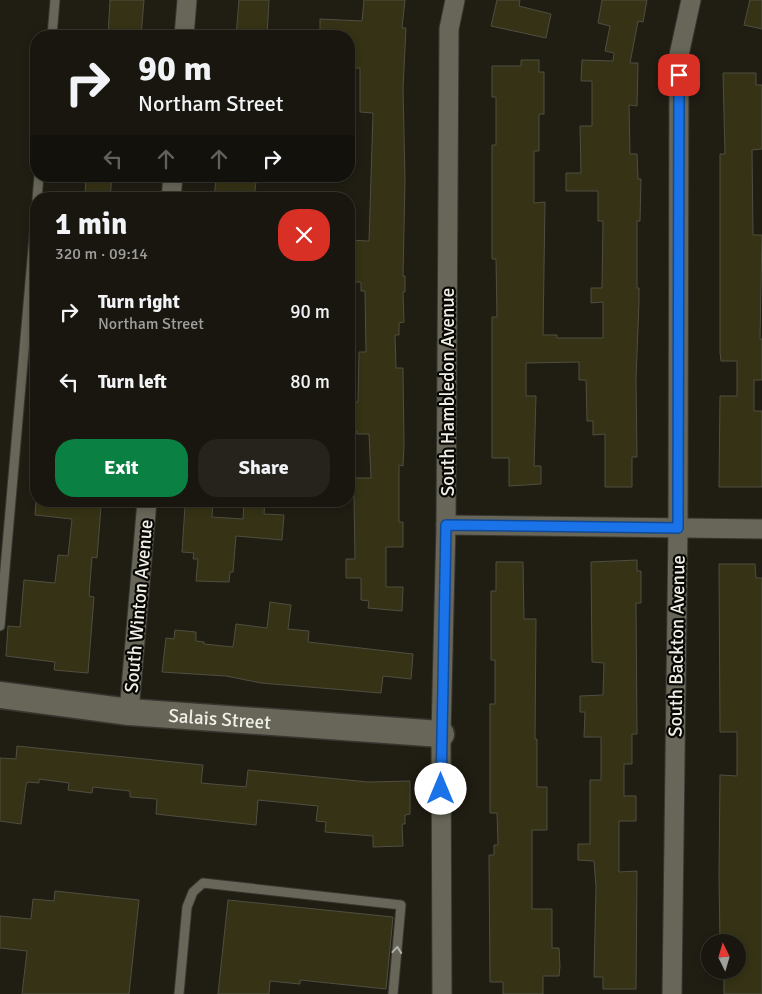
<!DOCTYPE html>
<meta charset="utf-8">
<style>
body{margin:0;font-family:Signika,sans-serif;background:#25231c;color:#f1f3f6;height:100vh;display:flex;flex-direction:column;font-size:19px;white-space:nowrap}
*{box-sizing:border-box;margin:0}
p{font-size:16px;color:#9f9f9e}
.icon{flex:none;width:28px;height:28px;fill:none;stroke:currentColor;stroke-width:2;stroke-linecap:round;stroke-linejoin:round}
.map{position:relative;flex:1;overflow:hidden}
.side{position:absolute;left:30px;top:192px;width:325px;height:315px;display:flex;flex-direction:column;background:#18160e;border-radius:20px;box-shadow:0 2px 8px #0003,0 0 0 1px #36352e}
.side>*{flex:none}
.guide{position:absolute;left:30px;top:30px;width:325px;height:152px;border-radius:20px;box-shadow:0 2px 8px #0003,0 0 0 1px #36352e;background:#18160e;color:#f1f3f6;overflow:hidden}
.needle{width:32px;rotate:355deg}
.controls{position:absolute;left:701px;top:934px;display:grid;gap:10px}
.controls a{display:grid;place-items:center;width:45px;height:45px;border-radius:50%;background:#18160e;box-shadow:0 2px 8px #0003,0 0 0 1px #36352e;font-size:25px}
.pin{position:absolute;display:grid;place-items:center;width:42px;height:42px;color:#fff;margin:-21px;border-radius:10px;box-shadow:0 2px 8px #0006}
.me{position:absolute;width:55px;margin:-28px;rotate:0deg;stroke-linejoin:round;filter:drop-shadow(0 0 4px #0008)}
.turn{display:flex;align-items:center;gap:18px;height:105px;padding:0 25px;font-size:22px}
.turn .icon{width:65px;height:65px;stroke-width:2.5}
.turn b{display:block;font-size:35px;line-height:42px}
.lanes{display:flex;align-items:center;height:48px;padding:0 25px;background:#0003;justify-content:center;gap:25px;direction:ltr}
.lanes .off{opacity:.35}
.round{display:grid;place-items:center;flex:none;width:52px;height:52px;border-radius:20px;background:#25231c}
.headline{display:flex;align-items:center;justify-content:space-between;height:85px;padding:0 25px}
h1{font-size:30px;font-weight:800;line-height:38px}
.action{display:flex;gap:10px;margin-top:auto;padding:10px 25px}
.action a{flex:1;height:58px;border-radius:20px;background:#0b8043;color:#fff;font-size:20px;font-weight:800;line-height:58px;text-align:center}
.action a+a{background:#25231c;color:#f1f3f6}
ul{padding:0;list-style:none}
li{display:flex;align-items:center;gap:15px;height:70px;padding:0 25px}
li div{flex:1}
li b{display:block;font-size:19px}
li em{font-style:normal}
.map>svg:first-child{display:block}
</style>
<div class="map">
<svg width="762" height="994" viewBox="0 0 762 994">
<rect width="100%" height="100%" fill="#201e13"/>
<g fill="#353215" stroke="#4f4e41">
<polygon points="110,0 144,0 141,36 108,36"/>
<polygon points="239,0 269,0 267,36 236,36"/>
<polygon points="364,0 405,0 402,28 406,28 403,88 405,180 403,276 405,276 405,292 403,292 404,322 399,323 399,335 395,335 396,368 403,368 404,447 403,466 399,465 399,522 403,522 403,547 386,547 386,587 403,587 402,611 368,608 369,601 361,600 361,578 346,578 346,559 355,559 354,496 349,496 349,478 371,478 369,434 357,434 357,431 353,431 352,402 358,402 359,352 366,352 365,291 361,291 361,282 349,282 349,240 369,241 373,113 360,112 360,68 354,68 349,56 349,36 320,35 320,19 362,21"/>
<polygon points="497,0 520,0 519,6 551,14 546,38 491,26"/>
<polygon points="602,0 647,0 643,22 638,21 630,63 638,63 637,106 629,105 630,154 637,154 638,179 641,179 640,221 637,221 637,288 639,288 639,301 636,380 637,457 632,457 632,487 605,487 605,434 593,435 593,421 587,421 586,380 579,380 579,362 526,363 526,396 536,396 534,466 541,466 541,484 509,486 509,458 492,458 492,317 497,317 496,259 492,259 492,145 496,145 496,97 492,97 492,66 521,66 521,60 539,60 539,72 544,72 544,114 539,114 539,151 534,151 534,203 545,202 543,335 557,335 557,338 603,338 603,302 591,303 591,288 602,288 603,221 598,221 598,191 566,191 566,173 581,173 580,126 592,126 592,81 581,81 582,60 613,61 614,53 605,51 610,26 598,23"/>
<polygon points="750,0 762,0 762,29 744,25"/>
<polygon points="723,73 756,73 756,85 762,85 762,149 752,150 753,235 762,235 760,339 762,339 762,380 754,380 754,411 762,411 762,487 719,487 720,396 737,396 737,361 721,361 720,352 720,154 725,154"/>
<polygon points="86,176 112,176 110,197 85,195"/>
<polygon points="216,179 256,182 254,199 214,199"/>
<polygon points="36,501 85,501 84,505 101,507 97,558 92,557 89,596 94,597 88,673 54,670 55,662 6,656 8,626 20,627 24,580 55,583 58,555 68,556 72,519 35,515"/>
<polygon points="189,501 213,501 212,517 243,519 244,501 265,501 264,514 284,515 282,540 236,536 233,572 230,572 229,582 196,581 198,559 193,559 194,553 182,552 185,506 189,507"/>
<polygon points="637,560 637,571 641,571 641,603 636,603 637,734 632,734 632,764 624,764 624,796 636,796 636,821 619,821 619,872 637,871 636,989 603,989 603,977 594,977 596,886 594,861 578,860 578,844 590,844 590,780 601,780 601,737 584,737 585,712 580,712 580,696 603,695 604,663 592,662 591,562"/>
<polygon points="496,562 523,562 524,619 536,619 535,739 537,739 537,787 547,787 547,830 532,830 532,909 552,909 552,948 559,948 560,966 559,976 543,976 543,994 503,994 503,982 490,982 489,855 494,855 494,845 498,845 497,813 490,813 490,704 495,704 495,660 491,660 491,591 496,591"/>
<polygon points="719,564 755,564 756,578 762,578 762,994 724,994 724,976 720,976 720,970 738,970 738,942 720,942 719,877 720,775 737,776 737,732 720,732"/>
<polygon points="270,602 291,605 288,629 309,631 308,642 413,654 411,679 383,676 381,693 261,683 226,676 162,672 166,638 174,639 175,630 196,632 196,641 204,642 204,644 233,647 236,624 267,628"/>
<polygon points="17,746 203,765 201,783 246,787 248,770 368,782 410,781 410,814 405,815 405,824 402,824 403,846 373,847 373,836 325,832 326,822 316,821 318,806 258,800 256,825 156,814 157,799 130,797 130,791 93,787 92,793 68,790 69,783 39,779 39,783 28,782 26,785 21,824 0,821 0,758 16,759"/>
<polygon points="55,891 139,900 129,994 22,994 27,951 0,948 0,916 31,919 33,899 54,901"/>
<polygon points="228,900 393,917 386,989 300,980 300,984 270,981 269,994 218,994"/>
</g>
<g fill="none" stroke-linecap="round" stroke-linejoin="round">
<g stroke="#383630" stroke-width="11">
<g id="lane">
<polyline points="52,36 55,0"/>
<polyline points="37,199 39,176"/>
<polyline points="0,626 36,213"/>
<polyline points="179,994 187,907 193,892 203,883 401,905 393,994"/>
</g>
</g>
<g stroke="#383630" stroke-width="21">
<g id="street">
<polyline points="184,36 187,0"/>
<polyline points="171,199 173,176"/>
<polyline points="446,525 762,529"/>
<polyline points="129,712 147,501"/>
<polyline points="442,994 441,734 446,525 449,29 455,0"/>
<polyline points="672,994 678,528 679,55 691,0"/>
</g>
</g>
<g stroke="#383630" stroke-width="29">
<g id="secondary">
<path id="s1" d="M0,695L129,712L441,734"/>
</g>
</g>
<use href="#lane" stroke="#676658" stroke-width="9"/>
<use href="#street" stroke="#676658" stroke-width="19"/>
<use href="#secondary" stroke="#676658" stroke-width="26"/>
</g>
<defs><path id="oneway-chevron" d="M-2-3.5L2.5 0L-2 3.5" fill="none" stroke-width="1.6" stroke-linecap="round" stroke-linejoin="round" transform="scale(1.25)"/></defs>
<use stroke="#b2b2a7" href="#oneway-chevron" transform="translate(397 950) rotate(-85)"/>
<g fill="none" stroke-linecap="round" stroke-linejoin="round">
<g stroke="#114b97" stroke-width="12">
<polyline id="route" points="441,789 446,525 678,528 679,75"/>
</g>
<use href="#route" stroke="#1a73e8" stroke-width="9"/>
</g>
<g text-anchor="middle" stroke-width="4.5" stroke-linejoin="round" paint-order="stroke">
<g font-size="19" fill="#f0f0e8" stroke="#090804">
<text transform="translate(447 392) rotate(-90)" y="7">South Hambledon Avenue</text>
<text transform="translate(138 606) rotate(-85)" y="7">South Winton Avenue</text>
<text transform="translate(676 646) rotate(-89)" y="7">South Backton Avenue</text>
<text dy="7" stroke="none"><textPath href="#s1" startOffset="221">Salais Street</textPath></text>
</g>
</g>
</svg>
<div class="controls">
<a><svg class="needle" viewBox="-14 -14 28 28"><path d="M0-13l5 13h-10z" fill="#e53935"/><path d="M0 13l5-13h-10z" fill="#9f9f9e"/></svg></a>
</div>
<div class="pin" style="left:679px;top:75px;background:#d93025"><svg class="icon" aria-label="arrive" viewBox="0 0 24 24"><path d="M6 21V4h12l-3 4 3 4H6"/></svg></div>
<svg class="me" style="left:441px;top:789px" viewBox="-20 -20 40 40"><circle r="19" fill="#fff"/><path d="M0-13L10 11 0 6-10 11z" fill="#1a73e8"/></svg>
<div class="guide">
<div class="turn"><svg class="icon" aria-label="right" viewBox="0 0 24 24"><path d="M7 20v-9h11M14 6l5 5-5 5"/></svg><div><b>90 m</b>Northam Street</div></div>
<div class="lanes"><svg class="icon off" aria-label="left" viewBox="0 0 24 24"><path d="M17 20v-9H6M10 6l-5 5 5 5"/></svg><svg class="icon off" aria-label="ahead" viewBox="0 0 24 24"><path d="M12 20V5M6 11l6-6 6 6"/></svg><svg class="icon off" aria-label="ahead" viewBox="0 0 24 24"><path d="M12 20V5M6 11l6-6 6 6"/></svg><svg class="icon" aria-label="right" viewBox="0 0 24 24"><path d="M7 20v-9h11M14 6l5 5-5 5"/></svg></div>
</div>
<section class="side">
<div class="headline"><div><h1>1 min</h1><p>320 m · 09:14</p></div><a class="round" style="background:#d93025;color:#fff"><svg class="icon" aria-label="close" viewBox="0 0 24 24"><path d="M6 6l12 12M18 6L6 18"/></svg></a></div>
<ul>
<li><svg class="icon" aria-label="right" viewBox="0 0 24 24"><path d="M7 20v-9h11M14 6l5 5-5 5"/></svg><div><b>Turn right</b><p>Northam Street</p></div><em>90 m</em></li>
<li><svg class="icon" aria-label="left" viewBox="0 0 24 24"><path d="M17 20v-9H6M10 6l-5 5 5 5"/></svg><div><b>Turn left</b></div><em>80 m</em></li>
</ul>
<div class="action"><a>Exit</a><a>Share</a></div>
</section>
</div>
